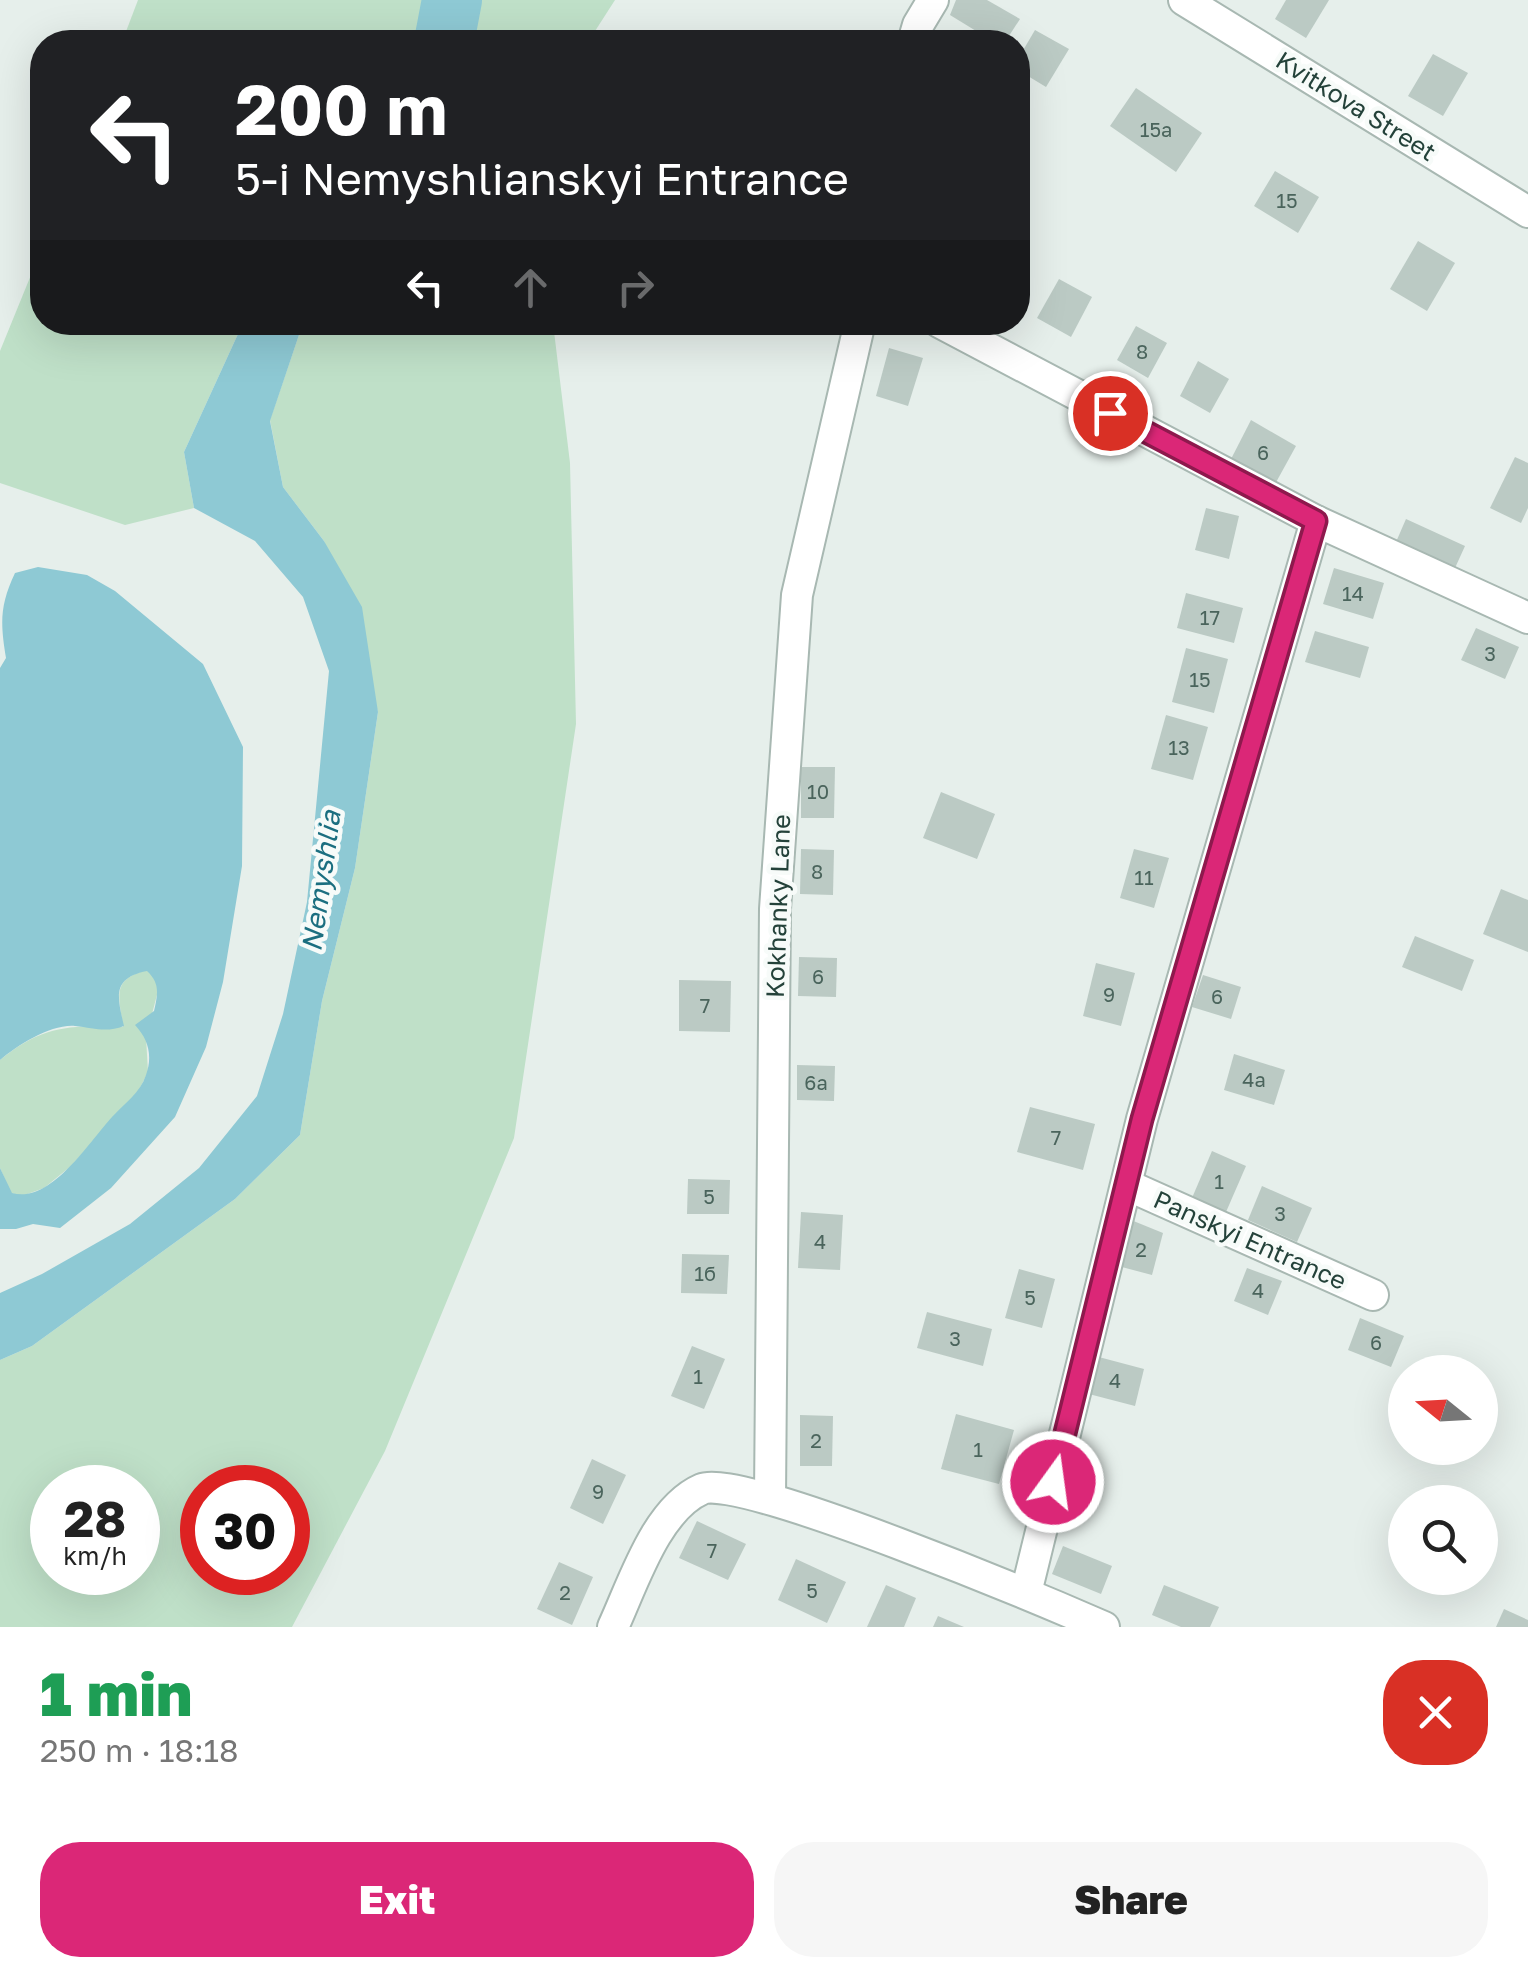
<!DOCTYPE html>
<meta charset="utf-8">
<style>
body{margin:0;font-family:"Golos Text",sans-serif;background:#f6f6f6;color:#222;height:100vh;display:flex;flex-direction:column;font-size:38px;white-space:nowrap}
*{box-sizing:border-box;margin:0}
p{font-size:32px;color:#767676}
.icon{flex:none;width:55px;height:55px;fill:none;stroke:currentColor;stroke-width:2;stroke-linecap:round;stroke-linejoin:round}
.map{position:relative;height:1627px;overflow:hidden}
.side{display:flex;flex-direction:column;background:#fff;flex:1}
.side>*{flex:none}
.banner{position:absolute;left:30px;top:30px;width:1000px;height:305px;border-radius:40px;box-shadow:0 10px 40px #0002;background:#202124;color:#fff;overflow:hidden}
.needle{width:65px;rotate:288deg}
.controls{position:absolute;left:1388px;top:1355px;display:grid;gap:20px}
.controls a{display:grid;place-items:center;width:110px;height:110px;border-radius:50%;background:#fff;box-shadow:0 10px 40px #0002;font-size:50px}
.speed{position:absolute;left:30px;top:1465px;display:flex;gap:20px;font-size:50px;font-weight:700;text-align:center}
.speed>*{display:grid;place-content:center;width:130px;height:130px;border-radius:50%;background:#fff;box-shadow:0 10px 40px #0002;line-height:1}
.speed small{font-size:25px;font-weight:400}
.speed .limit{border:15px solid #d22;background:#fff;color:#111}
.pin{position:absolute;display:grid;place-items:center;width:85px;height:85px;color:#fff;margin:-42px;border:5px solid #fff;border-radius:50%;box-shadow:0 2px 10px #0007}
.me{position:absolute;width:110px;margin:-55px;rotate:14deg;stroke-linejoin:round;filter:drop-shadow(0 0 8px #0008)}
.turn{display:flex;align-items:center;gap:35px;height:210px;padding:0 40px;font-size:45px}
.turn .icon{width:130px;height:130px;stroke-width:2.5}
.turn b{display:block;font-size:70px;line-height:85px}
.lanes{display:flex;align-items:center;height:95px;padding:0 40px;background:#0003;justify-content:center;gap:50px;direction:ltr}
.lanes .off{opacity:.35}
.round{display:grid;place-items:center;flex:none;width:105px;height:105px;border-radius:40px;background:#f6f6f6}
.head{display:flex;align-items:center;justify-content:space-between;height:170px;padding:0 40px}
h1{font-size:60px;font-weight:800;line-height:75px;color:#1e9e55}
.button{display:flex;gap:20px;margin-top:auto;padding:20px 40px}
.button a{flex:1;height:115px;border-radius:40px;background:#db2777;color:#fff;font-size:40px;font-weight:800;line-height:115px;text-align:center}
.button a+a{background:#f6f6f6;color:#222}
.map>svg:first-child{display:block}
</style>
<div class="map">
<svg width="1528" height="1627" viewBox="0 0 1528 1627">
<rect width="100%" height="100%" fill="#e6efeb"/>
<g fill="#bfe0c8" fill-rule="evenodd">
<polygon points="138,0 615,0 588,42 122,42"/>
<polygon points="42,248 42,322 243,323 184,452 194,508 125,525 0,483 0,351"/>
<path d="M303,323H553L570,463L576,724L514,1138L385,1451L292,1627H0V1360L32,1346L235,1199L300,1135L322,1001L355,868L378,712L324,541L283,487L270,420ZM52,1488H138V1572H52ZM202,1488H288V1572H202Z"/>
<path d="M147,970L155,978L158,991L146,1037L148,1072L139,1090L71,1166L44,1188L22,1196L11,1193L0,1168V1060C43,1025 71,1025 123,1027C119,996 111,979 147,970Z"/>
</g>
<g fill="#8ec9d4">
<polygon points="243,323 303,323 270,421 283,487 324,541 362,607 378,712 355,868 322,1001 300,1135 235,1199 32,1346 0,1360 0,1293 42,1274 130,1224 199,1168 257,1096 283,1014 307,902 329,671 303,597 255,541 194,508 184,452"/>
<path d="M38,567L87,575L115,591L203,664L243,747L242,866L223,982L206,1047L175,1117L111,1188L60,1228L33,1224L16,1229H0V1168L12,1193C51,1204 89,1142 112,1117C125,1103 140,1093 146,1075C153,1055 148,1039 135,1025L154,1011C158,994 160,983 147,971C112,978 117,996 124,1026C106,1033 94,1028 75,1026C51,1024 18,1045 0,1060V668L6,658C0,622 0,605 15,573Z"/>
</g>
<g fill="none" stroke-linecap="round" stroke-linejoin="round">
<polyline stroke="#8ec9d4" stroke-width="60" points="444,42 452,0"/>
</g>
<g fill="#bbcac4">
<polygon points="956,0 987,0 1020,19 1005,42 994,42 950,15"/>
<polygon points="1286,0 1329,0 1306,38 1275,19"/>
<polygon points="1035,30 1069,49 1046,87 1018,70 1018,59"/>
<polygon points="1433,54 1468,73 1443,116 1408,96"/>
<polygon points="1136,88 1202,133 1176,172 1110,126"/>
<polygon points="1275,171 1319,197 1298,233 1254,206"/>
<polygon points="1418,241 1455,263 1427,311 1390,289"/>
<polygon points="1059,279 1092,297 1071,337 1037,318"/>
<polygon points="1136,326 1167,343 1148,378 1117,360"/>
<polygon points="889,348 923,358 908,406 876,396"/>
<polygon points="1198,361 1229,379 1210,413 1180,396"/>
<polygon points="1251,420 1296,446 1274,486 1230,461"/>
<polygon points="1515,457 1528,463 1528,508 1521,523 1490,508"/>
<polygon points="1206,508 1239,516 1229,559 1195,550"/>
<polygon points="1406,519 1465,546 1455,568 1396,542"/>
<polygon points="1334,568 1384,583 1373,619 1323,604"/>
<polygon points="1186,593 1243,608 1234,643 1177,628"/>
<polygon points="1476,628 1519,647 1505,679 1461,660"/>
<polygon points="1315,631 1369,647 1360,678 1305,662"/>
<polygon points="1186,648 1228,659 1214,713 1172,702"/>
<polygon points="1166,715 1208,727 1193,780 1151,769"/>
<polygon points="801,767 835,767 834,818 801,818"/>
<polygon points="941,792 995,814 977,859 923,838"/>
<polygon points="801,849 834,850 833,895 800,894"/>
<polygon points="1134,849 1169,858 1154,908 1120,898"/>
<polygon points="1501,889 1528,900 1528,952 1483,934"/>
<polygon points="1415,936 1474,960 1462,991 1402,967"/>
<polygon points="799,957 837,958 836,997 798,996"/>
<polygon points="1096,963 1135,973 1121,1026 1083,1016"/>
<polygon points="1203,975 1241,987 1231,1019 1192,1007"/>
<polygon points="679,980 731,981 730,1032 679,1031"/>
<polygon points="1234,1054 1285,1070 1274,1105 1224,1090"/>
<polygon points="797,1065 835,1066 834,1101 797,1100"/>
<polygon points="1030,1107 1095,1124 1083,1170 1017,1152"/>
<polygon points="1212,1151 1246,1166 1226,1212 1192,1198"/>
<polygon points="688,1179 730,1180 729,1214 687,1214"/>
<polygon points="1262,1186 1312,1208 1297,1242 1248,1220"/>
<polygon points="801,1212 843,1215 840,1270 798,1268"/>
<polygon points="1131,1220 1163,1233 1152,1275 1118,1266"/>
<polygon points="682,1254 729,1255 727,1294 681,1293"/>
<polygon points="1247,1268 1282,1281 1268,1315 1234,1301"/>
<polygon points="1019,1269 1055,1279 1042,1328 1005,1318"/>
<polygon points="927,1312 992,1329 983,1366 917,1348"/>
<polygon points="1360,1318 1404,1336 1391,1367 1348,1350"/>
<polygon points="692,1346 725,1359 704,1409 671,1396"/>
<polygon points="1095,1356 1144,1369 1135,1406 1085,1393"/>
<polygon points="956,1414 1014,1430 999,1484 941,1469"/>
<polygon points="800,1415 833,1416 832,1466 800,1466"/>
<polygon points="592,1459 626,1475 603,1524 570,1508"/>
<polygon points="697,1521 746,1544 728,1580 679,1558"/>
<polygon points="1063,1546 1112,1566 1101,1594 1052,1574"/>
<polygon points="796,1559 846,1582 827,1623 778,1600"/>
<polygon points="559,1562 593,1577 572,1625 537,1609"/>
<polygon points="886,1585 916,1598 904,1627 867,1627"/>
<polygon points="1164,1585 1219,1607 1210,1627 1181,1627 1152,1615"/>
<polygon points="1504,1609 1528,1620 1528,1627 1496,1627"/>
<polygon points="938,1616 964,1627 933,1627"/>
</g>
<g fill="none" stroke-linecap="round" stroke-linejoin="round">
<g stroke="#a8b8b2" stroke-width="34">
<g id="street">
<polyline points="1184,0 1528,212"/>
<polyline points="913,42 918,25 933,0"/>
<polyline points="939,322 1316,521 1528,618"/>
<polyline points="1127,1185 1373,1295"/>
<polyline points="770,1497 775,909 797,595 860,322"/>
<polyline points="1026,1593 1142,1119 1316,521"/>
<path d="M613,1627C633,1584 656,1509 702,1489C741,1473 1049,1603 1104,1627"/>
</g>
</g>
<use href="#street" stroke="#fff" stroke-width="30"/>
</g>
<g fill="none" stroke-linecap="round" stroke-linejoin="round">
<g stroke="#8e194d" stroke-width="25">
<polyline id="route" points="1053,1482 1142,1119 1316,521 1110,413"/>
</g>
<use href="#route" stroke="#db2777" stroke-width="18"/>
</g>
<g text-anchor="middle" stroke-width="9" stroke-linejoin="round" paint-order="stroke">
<g font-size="20" fill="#4a645c">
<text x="1156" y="137">15а</text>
<text x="1287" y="208">15</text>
<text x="1142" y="359">8</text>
<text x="1263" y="460">6</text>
<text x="1353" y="601">14</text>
<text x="1210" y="625">17</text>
<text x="1490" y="661">3</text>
<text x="1200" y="687">15</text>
<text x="1179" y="755">13</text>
<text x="818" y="799">10</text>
<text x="817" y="879">8</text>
<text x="1144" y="885">11</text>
<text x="818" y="984">6</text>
<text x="1109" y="1002">9</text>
<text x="1217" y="1004">6</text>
<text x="705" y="1013">7</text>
<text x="1254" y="1087">4а</text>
<text x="816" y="1090">6а</text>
<text x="1056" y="1145">7</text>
<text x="1219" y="1189">1</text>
<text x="709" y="1204">5</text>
<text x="1280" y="1221">3</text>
<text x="820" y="1249">4</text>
<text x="1141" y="1257">2</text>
<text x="705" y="1281">1б</text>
<text x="1258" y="1298">4</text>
<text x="1030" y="1305">5</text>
<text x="955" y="1346">3</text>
<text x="1376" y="1350">6</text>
<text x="698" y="1384">1</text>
<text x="1115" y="1388">4</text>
<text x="816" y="1448">2</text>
<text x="978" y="1457">1</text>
<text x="598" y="1499">9</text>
<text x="712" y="1558">7</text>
<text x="812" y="1598">5</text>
<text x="565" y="1600">2</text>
</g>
<g font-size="25" fill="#24423a" stroke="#f7fbf9">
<text transform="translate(1356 106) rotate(32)" y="9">Kvitkova Street</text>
<text transform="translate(778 906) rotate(-88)" y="9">Kokhanky Lane</text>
<text transform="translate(1250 1240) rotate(24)" y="9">Panskyi Entrance</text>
</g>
<g font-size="28" font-style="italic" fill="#1c6f80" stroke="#f7fbf9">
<text transform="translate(321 881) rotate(-82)" y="10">Nemyshlia</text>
</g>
</g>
</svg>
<div class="controls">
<a><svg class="needle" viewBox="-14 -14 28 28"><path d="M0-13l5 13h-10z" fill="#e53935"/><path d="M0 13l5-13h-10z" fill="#767676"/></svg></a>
<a><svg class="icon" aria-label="search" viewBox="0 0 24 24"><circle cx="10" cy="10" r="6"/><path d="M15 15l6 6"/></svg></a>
</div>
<div class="speed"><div>28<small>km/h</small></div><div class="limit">30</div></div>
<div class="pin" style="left:1110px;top:413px;background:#d93025"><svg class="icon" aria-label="arrive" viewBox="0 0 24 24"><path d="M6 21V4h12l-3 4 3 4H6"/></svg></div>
<svg class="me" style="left:1053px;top:1482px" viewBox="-20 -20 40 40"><circle r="17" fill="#db2777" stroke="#fff" stroke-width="3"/><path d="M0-11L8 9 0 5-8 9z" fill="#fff"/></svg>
<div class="banner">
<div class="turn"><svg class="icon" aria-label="left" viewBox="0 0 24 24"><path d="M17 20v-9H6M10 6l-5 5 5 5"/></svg><div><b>200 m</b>5-i Nemyshlianskyi Entrance</div></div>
<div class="lanes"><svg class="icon" aria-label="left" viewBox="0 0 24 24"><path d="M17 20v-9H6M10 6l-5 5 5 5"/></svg><svg class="icon off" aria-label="ahead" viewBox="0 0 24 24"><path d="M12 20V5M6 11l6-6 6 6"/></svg><svg class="icon off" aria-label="right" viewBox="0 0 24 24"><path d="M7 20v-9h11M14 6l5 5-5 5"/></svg></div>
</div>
</div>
<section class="side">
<div class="head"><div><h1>1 min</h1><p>250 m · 18:18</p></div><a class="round" style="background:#d93025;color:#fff"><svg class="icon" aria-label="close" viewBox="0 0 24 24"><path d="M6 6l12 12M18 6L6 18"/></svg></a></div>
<div class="button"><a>Exit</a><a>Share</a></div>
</section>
